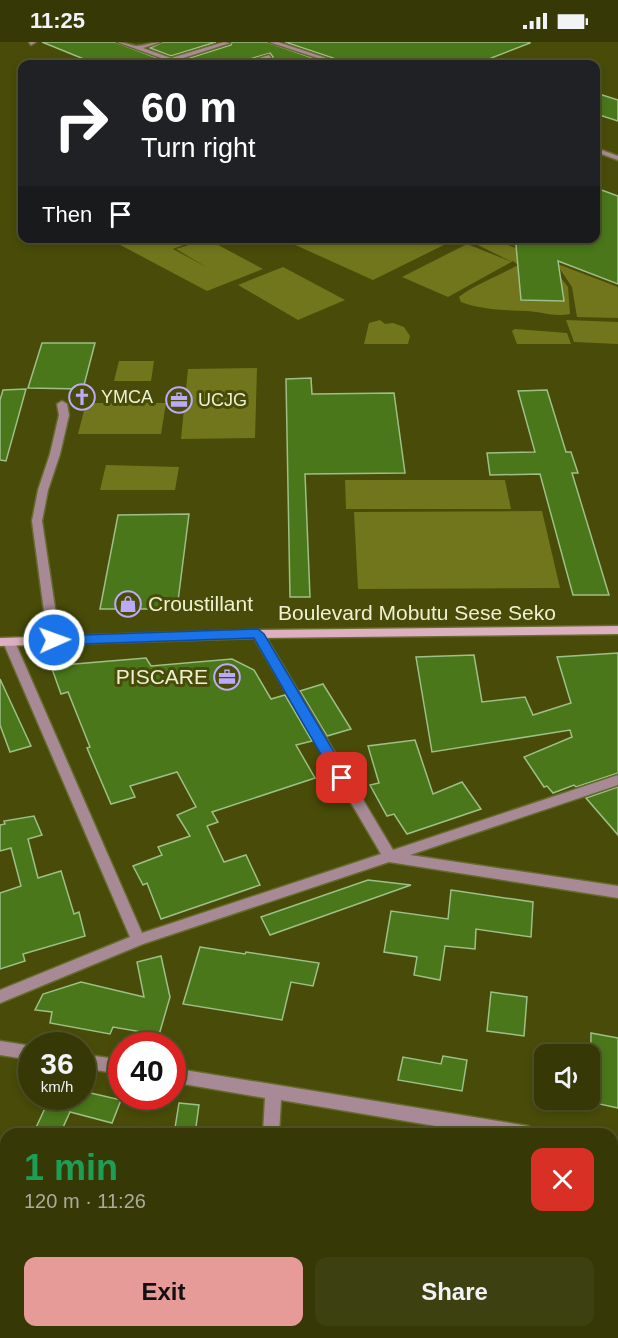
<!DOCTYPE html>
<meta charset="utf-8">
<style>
body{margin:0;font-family:Helvetica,sans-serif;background:#3d4010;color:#f1f3f6;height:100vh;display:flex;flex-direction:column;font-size:22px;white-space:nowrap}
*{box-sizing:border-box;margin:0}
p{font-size:20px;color:#aaac9b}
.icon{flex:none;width:33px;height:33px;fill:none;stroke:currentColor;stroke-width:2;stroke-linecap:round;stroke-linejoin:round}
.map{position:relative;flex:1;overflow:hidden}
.details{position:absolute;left:0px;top:1086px;width:618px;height:210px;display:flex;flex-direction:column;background:#363906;border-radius:18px 18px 0 0;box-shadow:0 3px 9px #0003,0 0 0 2px #505328}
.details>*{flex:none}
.top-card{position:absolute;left:18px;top:18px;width:582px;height:183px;border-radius:12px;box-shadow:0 3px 9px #0003,0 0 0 2px #505328;background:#202124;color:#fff;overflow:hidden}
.controls{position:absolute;left:534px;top:1002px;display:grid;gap:12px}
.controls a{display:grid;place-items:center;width:66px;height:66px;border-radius:12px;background:#363906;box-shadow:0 3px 9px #0003,0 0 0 2px #505328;font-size:30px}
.speed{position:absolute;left:18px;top:990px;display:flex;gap:12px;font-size:30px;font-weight:700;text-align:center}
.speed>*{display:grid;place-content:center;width:78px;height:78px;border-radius:50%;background:#363906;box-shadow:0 3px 9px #0003,0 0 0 2px #505328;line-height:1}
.speed small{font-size:15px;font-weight:400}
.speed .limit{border:9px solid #d22;background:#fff;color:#111}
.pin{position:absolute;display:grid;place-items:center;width:51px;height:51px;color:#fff;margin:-26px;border-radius:12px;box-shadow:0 3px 9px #0006}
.me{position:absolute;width:66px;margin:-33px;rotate:88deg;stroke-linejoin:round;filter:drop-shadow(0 0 4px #0008)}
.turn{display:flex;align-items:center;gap:21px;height:126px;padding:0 24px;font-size:27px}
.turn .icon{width:78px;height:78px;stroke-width:2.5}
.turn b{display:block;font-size:42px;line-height:51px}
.then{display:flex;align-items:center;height:57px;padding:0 24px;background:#0003;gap:12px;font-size:22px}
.round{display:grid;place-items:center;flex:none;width:63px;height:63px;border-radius:12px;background:#3d4010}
.head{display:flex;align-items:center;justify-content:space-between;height:102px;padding:0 24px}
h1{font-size:36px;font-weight:700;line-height:45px;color:#1e9e55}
.button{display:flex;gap:12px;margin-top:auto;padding:12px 24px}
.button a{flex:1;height:69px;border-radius:12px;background:#e69b98;color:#111;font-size:24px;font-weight:700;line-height:69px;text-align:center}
.button a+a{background:#3d4010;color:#f1f3f6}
.status{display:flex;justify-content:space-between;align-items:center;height:42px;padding:0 30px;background:#363906;direction:ltr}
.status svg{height:16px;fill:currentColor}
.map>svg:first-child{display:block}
</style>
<div class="status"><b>11:25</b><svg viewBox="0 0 49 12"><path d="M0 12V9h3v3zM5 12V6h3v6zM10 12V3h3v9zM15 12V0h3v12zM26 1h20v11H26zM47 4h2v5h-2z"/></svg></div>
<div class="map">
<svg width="618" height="1296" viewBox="0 0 618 1296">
<rect width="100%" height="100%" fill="#484c08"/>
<g fill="#71761d">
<polygon points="109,197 199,197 173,207 208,226 176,207 207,197 263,227 207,249"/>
<polygon points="282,197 456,197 373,238"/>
<path d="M475,197H492L618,245V276L577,275L572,245L560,227L553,226L568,245L570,272C552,275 544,270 527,269C505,268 482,268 461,260L459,255C476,242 499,234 518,223L513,219L448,255L402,235L467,202L512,220L474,201Z"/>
<polygon points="283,225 345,258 298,278 238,243"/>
<polygon points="380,278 385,282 393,281 404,285 410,294 408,302 364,302 369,281"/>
<polygon points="566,278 618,280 618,302 574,300"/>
<polygon points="515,287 567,291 571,302 517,302 512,289"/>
<polygon points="119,319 154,319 151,339 114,339"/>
<polygon points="257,326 255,396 181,397 188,327"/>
<polygon points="86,361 166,361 161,392 78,392"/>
<polygon points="106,423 179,425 175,448 100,448"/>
<polygon points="345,438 505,438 511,467 346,467"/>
<polygon points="542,469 560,546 358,547 354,470"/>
</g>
<g fill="#49771a" stroke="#9ebf87" stroke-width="1.5">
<polygon points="42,0 115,0 173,22 96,22"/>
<polygon points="163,0 216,0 171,14 150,6"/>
<polygon points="232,0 267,0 330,22 256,22 272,18 273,15 270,11 240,20 239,22 187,22 183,18 231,3"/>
<polygon points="285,0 530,0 530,1 476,22 346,22 345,20"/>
<polygon points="596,51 618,58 618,79 596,72"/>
<polygon points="596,146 618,154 618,242 558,219 564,259 521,258 516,203 504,196 596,196"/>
<polygon points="42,301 95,301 83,347 28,346"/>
<polygon points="311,336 312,352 394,351 405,431 305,432 310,555 290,555 286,337"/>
<polygon points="26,347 6,419 0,418 0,358 3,348"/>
<polygon points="547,348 566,410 571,410 578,431 572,431 609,553 573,553 540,432 490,433 487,411 535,410 518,349"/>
<polygon points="189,472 177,567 100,567 118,473"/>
<polygon points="618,611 618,731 576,745 574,743 553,751 547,744 544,745 524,715 572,695 570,688 432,710 416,615 474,613 482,660 525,655 533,673 571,661 557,615"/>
<polygon points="146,616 151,624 232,617 254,628 271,657 285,653 312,699 296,703 315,736 212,770 218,780 207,784 224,820 246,813 260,843 161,877 147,841 143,843 133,824 162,813 158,805 190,794 177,773 196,765 177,730 130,744 135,755 111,762 87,706 90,705 68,650 61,652 51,624"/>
<polygon points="0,637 31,704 10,710 0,683"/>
<polygon points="323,642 351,687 327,694 300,649"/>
<polygon points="415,698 433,752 462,740 481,767 407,792 394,772 387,774 370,743 379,741 368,704"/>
<polygon points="618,745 618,793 586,756"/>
<polygon points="34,774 42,793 28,797 38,836 61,829 74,872 79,870 85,894 23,912 25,919 0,927 0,851 21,844 11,806 0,809 0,783 5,782 4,779"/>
<polygon points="368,838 411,843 270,893 261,875"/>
<polygon points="451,848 533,860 531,895 476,887 475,907 445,904 440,938 414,933 417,915 384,910 391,869 448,877"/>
<polygon points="200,905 245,912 246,910 319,921 313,944 291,940 282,978 183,962"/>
<polygon points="161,914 170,955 159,993 113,985 110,992 50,981 52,970 35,968 43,952 81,940 144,955 137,920"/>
<polygon points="491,950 527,955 524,994 487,989"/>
<polygon points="591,991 618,996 618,1066 590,1060"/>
<polygon points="443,1014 467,1018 462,1049 398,1038 403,1015 441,1022"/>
<polygon points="82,1049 121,1058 112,1081 70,1070 60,1092 33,1092 46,1064 35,1061 36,1054 82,1054"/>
<polygon points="179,1061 199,1063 195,1092 174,1092"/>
</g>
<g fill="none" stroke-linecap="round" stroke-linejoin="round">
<g stroke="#666a2c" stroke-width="3">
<g id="lane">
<polygon points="29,0 36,0 31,3"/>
<path d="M117,0C124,0 130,3 136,4C144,4 153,0 161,0L143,6L171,16L224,0L230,1L177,18L185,22H178Z"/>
<polygon points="269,0 278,0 344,22 336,22"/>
<polygon points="269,13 271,16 249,22 241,22"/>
<polygon points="596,106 618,114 618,118 596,110"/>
<polygon points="62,359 67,362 69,373 60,412 48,448 42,479 60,599 54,603 48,599 32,479 38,448 50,412 59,373 57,362"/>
</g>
</g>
<g stroke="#666a2c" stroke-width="3">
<g id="street">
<polygon points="258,588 264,592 393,808 618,733 618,743 410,813 618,844 618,856 389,820 143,902 0,961 0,948 130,895 3,600 5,597 13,597 15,600 142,891 381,812 252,592"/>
<polygon points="0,999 32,1004 32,1018 0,1013"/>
<polygon points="82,1012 122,1018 122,1032 82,1026"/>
<polygon points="172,1026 528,1084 534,1087 536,1092 483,1092 281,1058 279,1092 263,1092 265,1056 172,1040"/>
<polygon points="612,1097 618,1098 618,1114 612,1113"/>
<rect x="0" y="1111" width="6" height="16"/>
<polygon points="612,1199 618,1202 618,1226 612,1223"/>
<rect x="267" y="1290" width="18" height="6"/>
</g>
</g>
<g stroke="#666a2c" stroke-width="3">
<polygon id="secondary" points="618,584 618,592 258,596 0,604 0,596 258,588"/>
</g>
<use href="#lane" fill="#a78a96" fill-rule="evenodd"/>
<use href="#street" fill="#a78a96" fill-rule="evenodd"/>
<use href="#secondary" fill="#dcafc1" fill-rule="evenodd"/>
</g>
<polygon fill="#1a73e8" stroke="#114b97" stroke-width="1.5" points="258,587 264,592 347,732 349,736 347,740 337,740 254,596 54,603 47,598 54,594"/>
<defs>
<g id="church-ring" transform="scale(1.35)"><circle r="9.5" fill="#484c08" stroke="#baaaf7" stroke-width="1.5"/><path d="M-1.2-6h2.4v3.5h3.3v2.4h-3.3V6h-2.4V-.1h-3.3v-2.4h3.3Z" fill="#baaaf7"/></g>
<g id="office-ring" transform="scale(1.35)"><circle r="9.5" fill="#484c08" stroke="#baaaf7" stroke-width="1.5"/><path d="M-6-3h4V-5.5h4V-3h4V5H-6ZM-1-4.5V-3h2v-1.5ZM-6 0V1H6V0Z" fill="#baaaf7"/></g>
<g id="shop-ring" transform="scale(1.35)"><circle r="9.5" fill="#484c08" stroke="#baaaf7" stroke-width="1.5"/><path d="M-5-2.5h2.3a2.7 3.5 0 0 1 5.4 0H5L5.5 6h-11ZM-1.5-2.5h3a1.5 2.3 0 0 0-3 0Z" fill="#baaaf7"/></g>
</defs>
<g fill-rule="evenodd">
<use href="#church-ring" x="82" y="355"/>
<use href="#office-ring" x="179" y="358"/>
<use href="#shop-ring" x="128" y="562"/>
<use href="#office-ring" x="227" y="635"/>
</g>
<g text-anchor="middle" stroke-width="6" stroke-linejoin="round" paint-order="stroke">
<g font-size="18" fill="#edf1d1" stroke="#484c08" text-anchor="start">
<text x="101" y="361">YMCA</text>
<text x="198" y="364">UCJG</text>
</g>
<g font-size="21" fill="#edf1d1" stroke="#484c08" text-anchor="start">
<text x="148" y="569">Croustillant</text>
<text x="208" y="642" text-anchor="end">PISCARE</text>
</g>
<g font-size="21" fill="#edf1d1" stroke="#484c08">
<text x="417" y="578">Boulevard Mobutu Sese Seko</text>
</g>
</g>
</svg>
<div class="controls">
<a><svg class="icon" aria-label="sound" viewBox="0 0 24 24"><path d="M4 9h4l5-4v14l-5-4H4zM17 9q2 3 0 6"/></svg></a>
</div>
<div class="speed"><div>36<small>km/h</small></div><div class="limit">40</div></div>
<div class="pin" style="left:342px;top:736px;background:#d93025"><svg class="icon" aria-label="arrive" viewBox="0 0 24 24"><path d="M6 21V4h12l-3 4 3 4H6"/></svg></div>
<svg class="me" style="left:54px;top:598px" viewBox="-20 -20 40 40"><circle r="17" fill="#1a73e8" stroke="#fff" stroke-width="3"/><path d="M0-11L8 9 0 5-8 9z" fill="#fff"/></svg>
<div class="top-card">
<div class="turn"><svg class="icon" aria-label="right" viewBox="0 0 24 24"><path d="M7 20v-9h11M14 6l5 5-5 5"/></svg><div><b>60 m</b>Turn right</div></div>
<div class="then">Then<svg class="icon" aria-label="arrive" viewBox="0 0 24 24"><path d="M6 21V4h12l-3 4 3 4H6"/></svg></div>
</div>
<section class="details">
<div class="head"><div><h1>1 min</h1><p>120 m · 11:26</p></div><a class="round" style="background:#d93025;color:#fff"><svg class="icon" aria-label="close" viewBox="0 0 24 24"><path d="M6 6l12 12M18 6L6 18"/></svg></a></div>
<div class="button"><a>Exit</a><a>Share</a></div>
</section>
</div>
